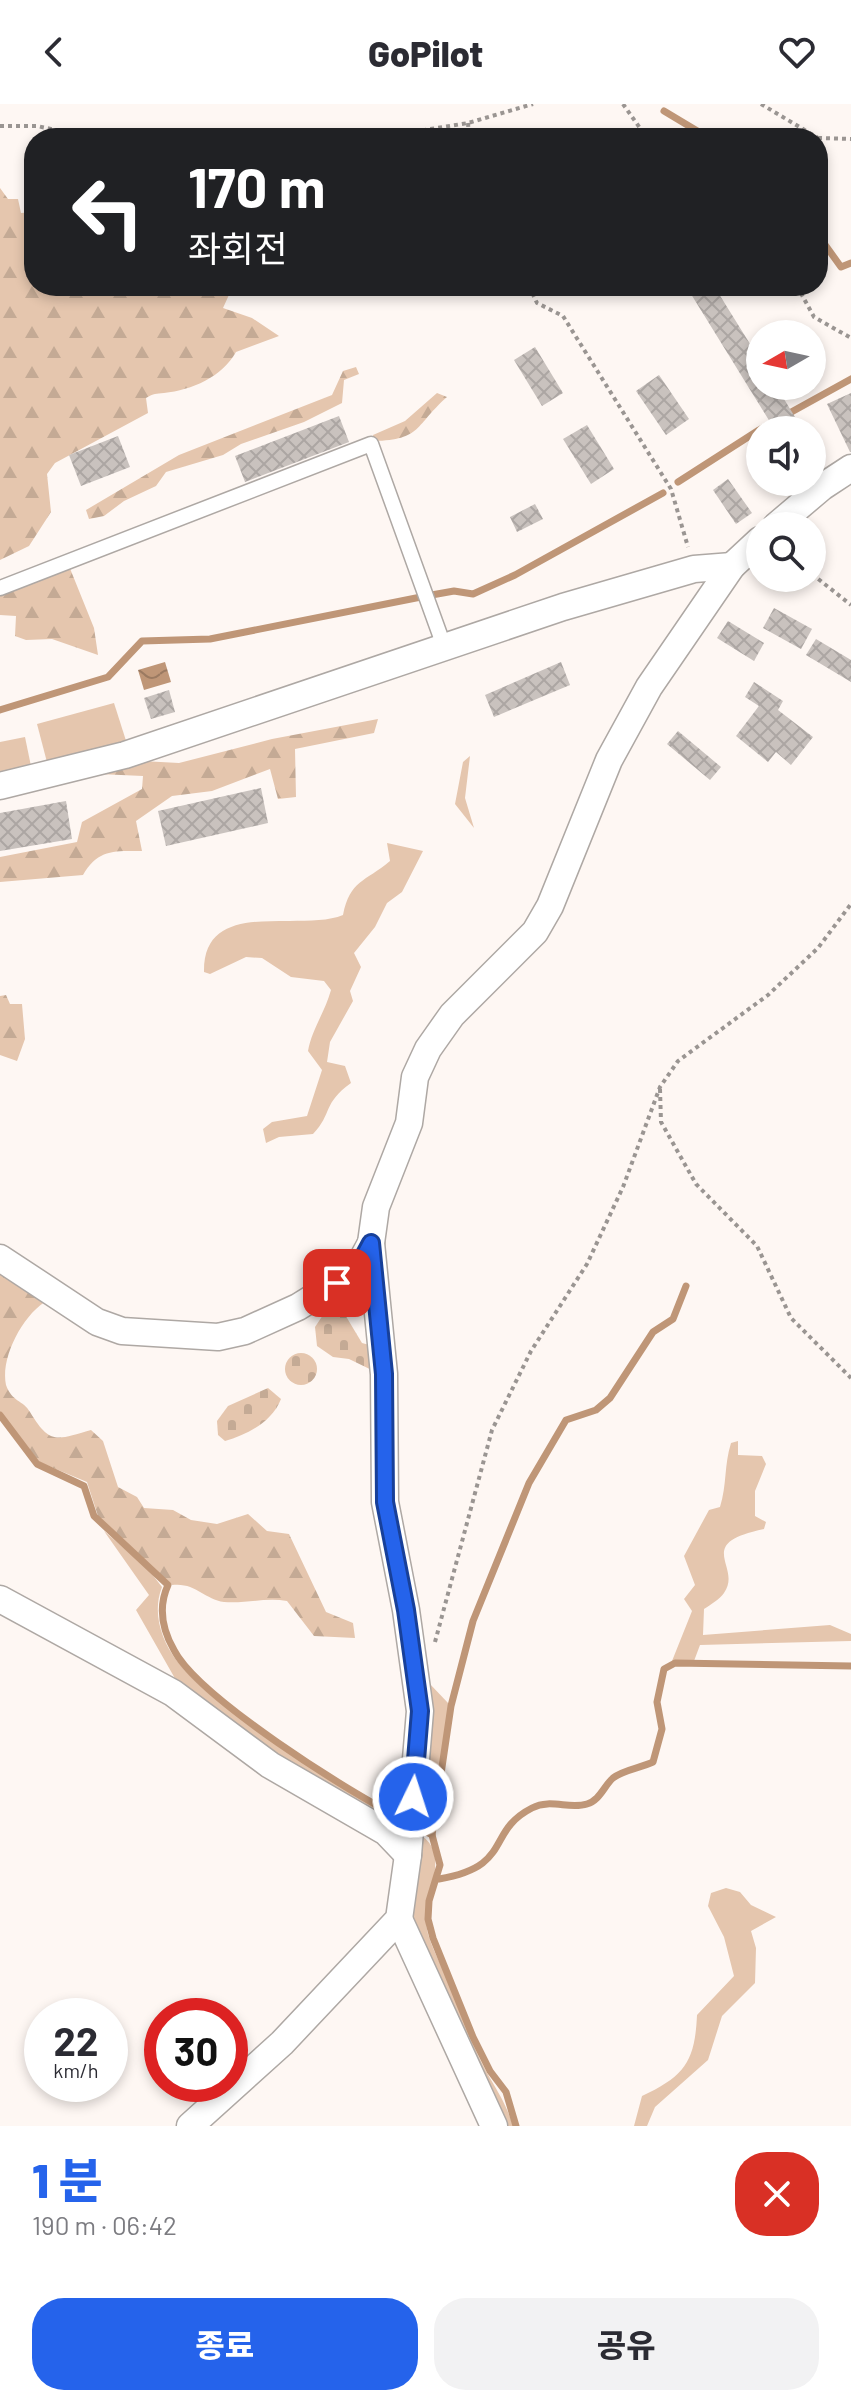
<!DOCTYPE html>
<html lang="ko">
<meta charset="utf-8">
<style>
body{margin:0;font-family:Barlow,"Noto Sans KR",sans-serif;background:#f2f2f3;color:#2b2b33;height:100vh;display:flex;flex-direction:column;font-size:30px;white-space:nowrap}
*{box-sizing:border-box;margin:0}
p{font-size:26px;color:#7c7c81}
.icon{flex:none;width:44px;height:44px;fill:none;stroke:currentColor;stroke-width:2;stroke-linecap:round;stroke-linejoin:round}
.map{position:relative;height:2022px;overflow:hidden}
.panel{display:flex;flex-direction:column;background:#fff;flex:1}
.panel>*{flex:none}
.hud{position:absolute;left:24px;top:24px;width:804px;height:168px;border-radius:32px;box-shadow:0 4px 12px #0003;background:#202124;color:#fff;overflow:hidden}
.needle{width:52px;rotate:261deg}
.controls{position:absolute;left:746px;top:216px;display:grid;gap:16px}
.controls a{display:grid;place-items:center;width:80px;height:80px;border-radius:50%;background:#fff;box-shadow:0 4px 12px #0003;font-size:40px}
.speed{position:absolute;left:24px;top:1894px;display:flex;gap:16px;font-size:40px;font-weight:700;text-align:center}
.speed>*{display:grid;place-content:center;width:104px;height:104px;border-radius:50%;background:#fff;box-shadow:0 4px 12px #0003;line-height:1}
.speed small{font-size:20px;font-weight:400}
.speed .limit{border:12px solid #d22;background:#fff;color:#111}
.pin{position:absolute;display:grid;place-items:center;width:68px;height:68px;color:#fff;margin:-34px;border-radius:16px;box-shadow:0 4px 12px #0006}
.me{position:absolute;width:88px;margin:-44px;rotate:4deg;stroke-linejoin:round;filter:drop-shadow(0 0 6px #0008)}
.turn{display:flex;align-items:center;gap:28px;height:168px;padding:0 32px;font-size:36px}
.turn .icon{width:104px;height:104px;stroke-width:2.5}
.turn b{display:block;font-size:56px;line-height:68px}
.round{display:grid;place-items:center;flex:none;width:84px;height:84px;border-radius:32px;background:#f2f2f3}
.headline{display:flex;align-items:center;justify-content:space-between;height:136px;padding:0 32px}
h1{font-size:48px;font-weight:800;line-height:60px;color:#2563eb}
.primary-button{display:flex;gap:16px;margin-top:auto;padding:16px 32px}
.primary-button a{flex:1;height:92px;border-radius:32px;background:#2563eb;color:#fff;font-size:32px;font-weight:800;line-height:92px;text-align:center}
.primary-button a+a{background:#f2f2f3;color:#2b2b33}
header{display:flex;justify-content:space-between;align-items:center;height:104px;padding:0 32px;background:#fff;font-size:36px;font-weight:800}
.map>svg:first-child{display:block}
</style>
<header><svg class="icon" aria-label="back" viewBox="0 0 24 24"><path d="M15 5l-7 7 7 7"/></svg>GoPilot<svg class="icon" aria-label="heart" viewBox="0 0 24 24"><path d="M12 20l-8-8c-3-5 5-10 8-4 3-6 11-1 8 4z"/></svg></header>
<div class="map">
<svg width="851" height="2022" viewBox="0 0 851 2022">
<defs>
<pattern id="forest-firs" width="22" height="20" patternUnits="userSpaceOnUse" patternTransform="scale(2)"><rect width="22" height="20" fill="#e5c6ae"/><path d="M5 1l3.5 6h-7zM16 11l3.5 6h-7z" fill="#c4aa95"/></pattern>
<pattern id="cemetery-stones" width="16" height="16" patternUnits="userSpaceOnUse" patternTransform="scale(2)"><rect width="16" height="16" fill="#e5c6ae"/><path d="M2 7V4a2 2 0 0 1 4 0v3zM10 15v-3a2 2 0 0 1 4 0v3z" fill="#c4aa95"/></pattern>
<pattern id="water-waves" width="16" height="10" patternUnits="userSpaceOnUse" patternTransform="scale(2)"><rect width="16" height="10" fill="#bf9677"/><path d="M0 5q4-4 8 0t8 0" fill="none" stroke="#9b7a61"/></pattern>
<pattern id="building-cross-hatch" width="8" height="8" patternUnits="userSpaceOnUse" patternTransform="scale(2)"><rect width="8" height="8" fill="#c9c2be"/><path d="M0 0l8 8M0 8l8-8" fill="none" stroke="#aca6a3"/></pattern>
</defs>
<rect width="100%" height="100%" fill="#fef7f3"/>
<g fill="#e5c6ae">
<polygon points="114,599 128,643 48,662 37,620"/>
<polygon points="25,633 32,667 0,673 0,638"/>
<polygon points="470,652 465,694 474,724 455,700 463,658"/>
<path d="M387,739L423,747L402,788L387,799L375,823L354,849L361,863L350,887L353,897L330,938L327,958L345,962L351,979C322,1000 333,1009 313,1030L279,1033L266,1039L263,1025L272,1018L307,1012L322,966L308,947C312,925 325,908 331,886L324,877L291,873L262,854L246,853L210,870L204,868C203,792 300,829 343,811C350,776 365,778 390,757Z"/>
<path d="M738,1337V1351L762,1352L766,1360L755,1387V1412L766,1418L764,1425C692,1440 743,1462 724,1489C720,1495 710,1501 704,1505L703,1531L830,1521L851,1530V1537L700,1541L694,1557H672L692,1507L684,1495L695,1481L684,1452L709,1406L720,1403C727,1381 724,1361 731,1339Z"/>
<path d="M104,1427L148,1465L162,1483C152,1508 161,1536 177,1557C202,1589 238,1612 271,1635C315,1666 357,1696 405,1720L403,1728L340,1693L181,1585L136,1506L149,1491Z"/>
<polygon points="428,1578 449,1600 430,1726 417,1719"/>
<path d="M417,1729C456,1749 419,1797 428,1830C434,1850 445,1868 453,1887C464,1914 472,1942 486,1967C497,1987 506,1999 513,2022H504L463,1935L412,1812Z"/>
<path d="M726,1784L740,1788L751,1801L776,1813L751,1827L756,1844L755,1879L722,1912L708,1956L655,2003L647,2022H634L642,1992C685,1972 695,1957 697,1911L734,1872L724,1833L708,1802L711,1789Z"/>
</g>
<g fill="url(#forest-firs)">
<path d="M0,84L8,95H18L21,109L34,108V182H233L223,204L252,214L279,232L236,248C222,273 192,286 164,289C156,290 154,289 146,294L148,309L55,359L47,370L51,408L29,442L0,456Z"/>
<polygon points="356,263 359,270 344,276 342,299 304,318 241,340 223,351 166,368 156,382 124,397 104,412 89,415 86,406 179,351 332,291 343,267"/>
<path d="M437,289L447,293C415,321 422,336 374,337L373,331L405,317Z"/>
<polygon points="69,462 94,524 98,551 52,535 26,536 15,532 16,512 0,511 0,489"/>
<path d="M378,615L374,629L295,645L296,693L278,695L270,665L212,687L172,692L136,717L142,747C114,747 98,745 83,771L0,778V753L77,738L82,718L142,685L143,672L99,670L142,657L179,659L272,635Z"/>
<polygon points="6,891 10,900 22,900 25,935 17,957 0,951 0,892"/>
<path d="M0,1162L48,1196C24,1209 0,1253 6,1281C12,1298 23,1296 30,1308C50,1341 56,1336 91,1326L103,1337L118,1383L137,1393L144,1404L173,1406L191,1416L217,1420L248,1410L267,1427L289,1430L326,1508L353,1519L355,1534L314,1532L287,1497C266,1493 245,1500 224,1498C204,1495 195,1478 172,1481L98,1412L87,1378L39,1358L0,1307Z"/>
</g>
<g fill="url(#cemetery-stones)">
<polygon points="325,1208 344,1209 362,1239 377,1243 380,1270 349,1255 333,1253 317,1242 315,1223"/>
<circle cx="301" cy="1265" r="16"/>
<path d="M268,1284L281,1295C272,1318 248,1330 225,1337L218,1331L217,1317L228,1302Z"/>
</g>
<polygon fill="url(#water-waves)" points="165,558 171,578 144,586 138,566"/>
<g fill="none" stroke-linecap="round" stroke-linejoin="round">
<g stroke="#bf9677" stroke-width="7">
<polyline points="664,7 709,34"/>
<polyline points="818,131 841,163 851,159"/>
<polyline points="678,378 759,326 851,275"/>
<polyline points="0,606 108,573 142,537 210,535 426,492 454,487 473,490 515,471 663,389"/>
<path d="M0,1311L37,1360L84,1382L94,1412L168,1481C158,1503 162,1525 174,1546C198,1593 351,1690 401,1714"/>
<polyline points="421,1725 432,1731 440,1761 429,1797 428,1815 433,1834 473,1933 490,1967 506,1988 516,2022"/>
<polyline points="432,1731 451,1602 473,1517 529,1379 566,1316 596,1306 610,1294 653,1228 673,1215 686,1182"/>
<path d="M439,1775C514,1762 485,1728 532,1704C551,1694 569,1706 587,1700C600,1696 604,1682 613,1674C623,1666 640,1664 653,1658L662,1625L657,1598L664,1565L675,1559L851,1562"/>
</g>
</g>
<g fill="url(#building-cross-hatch)">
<polygon points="686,182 714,182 760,256 760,282 776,282 803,326 775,326"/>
<polygon points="535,243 563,289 542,302 514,256"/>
<polygon points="659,271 689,315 666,331 636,287"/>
<polygon points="851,289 851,348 850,348 827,300"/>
<polygon points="339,312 349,338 245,378 235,352"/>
<polygon points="587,321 614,365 591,380 563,335"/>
<polygon points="118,332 130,363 81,382 69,351"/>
<polygon points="728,375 752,409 736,420 713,386"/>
<polygon points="535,400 543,415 517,428 510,413"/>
<polygon points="774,504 812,525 801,545 763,524"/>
<polygon points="728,517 764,539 754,557 717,534"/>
<polygon points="816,535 851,556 851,578 806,551"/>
<polygon points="561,558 570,581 494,613 485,591"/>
<polygon points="754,578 783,597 778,606 813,633 791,661 776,648 768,658 736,632 759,602 745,593"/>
<polygon points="169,586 175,608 151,615 144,594"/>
<polygon points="678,627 721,663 710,676 667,640"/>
<polygon points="261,684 268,719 166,742 158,707"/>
<polygon points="66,697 72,735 0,747 0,709"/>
</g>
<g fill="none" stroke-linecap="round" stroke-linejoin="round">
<g stroke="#aea8a4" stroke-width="17">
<polyline id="service" points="0,484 371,340 444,542"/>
</g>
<g stroke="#aea8a4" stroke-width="29">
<g id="minor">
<polyline points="776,422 822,383 851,364"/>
<polyline points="0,682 125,651 563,503 694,465 732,462"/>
<polyline points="0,1154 97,1218 122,1227 218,1233 245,1227 298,1203 356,1167 371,1139"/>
<polyline points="0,1495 173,1589 270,1661 386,1728 408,1751"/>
<polyline points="399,1815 494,2022"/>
<polyline points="190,2022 282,1939 399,1815 408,1751 420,1607 406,1506 385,1398 384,1270 371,1139 376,1103 409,1019 415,973 428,945 452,911 535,828 550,802 609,656 649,583 732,462 760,436"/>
</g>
</g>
<g stroke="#9a9592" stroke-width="4" stroke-dasharray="4 4" stroke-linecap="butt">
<polyline points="623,0 647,34"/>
<polyline points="761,0 818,34"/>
<polyline points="468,19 469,34"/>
<polyline points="0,22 37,22 93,34"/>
<polyline points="375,34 468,19 533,0"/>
<polyline points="818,34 851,35"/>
<polyline points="529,182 537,199 563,212 671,385 688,443"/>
<polyline points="797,182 814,213 851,234"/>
<polyline points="812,470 851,501"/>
<polyline points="660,985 661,1018 696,1080 757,1142 791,1214 851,1274"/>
<polyline points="435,1538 492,1326 531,1247 587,1160 623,1083 660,983 678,957 768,891 818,844 851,800"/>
</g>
<use href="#service" stroke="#fff" stroke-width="14"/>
<use href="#minor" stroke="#fff" stroke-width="26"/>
</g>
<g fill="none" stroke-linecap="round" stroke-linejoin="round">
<g stroke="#184099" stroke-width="20">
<polyline id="route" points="337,1179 356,1167 371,1139 384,1270 385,1398 406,1506 420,1607 413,1693"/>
</g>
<use href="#route" stroke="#2563eb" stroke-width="14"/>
</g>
</svg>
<div class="controls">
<a><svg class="needle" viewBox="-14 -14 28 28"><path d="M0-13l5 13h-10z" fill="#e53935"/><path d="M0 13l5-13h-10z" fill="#7c7c81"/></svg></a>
<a><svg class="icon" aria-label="sound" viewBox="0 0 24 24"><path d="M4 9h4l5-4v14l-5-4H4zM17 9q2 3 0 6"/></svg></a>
<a><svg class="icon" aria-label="search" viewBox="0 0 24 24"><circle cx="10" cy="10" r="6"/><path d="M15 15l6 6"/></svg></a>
</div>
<div class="speed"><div>22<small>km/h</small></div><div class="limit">30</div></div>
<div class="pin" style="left:337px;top:1179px;background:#d93025"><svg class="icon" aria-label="arrive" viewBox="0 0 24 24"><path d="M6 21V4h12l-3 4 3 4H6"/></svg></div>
<svg class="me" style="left:413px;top:1693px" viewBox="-20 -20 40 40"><circle r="17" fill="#2563eb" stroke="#fff" stroke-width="3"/><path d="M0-11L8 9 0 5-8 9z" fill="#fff"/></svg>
<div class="hud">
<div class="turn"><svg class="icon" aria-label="left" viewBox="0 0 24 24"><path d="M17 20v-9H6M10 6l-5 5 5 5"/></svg><div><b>170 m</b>좌회전</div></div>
</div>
</div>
<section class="panel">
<div class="headline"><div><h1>1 분</h1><p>190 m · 06:42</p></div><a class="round" style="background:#d93025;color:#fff"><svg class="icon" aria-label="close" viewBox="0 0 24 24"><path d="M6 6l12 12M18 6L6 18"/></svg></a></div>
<div class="primary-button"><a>종료</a><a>공유</a></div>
</section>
